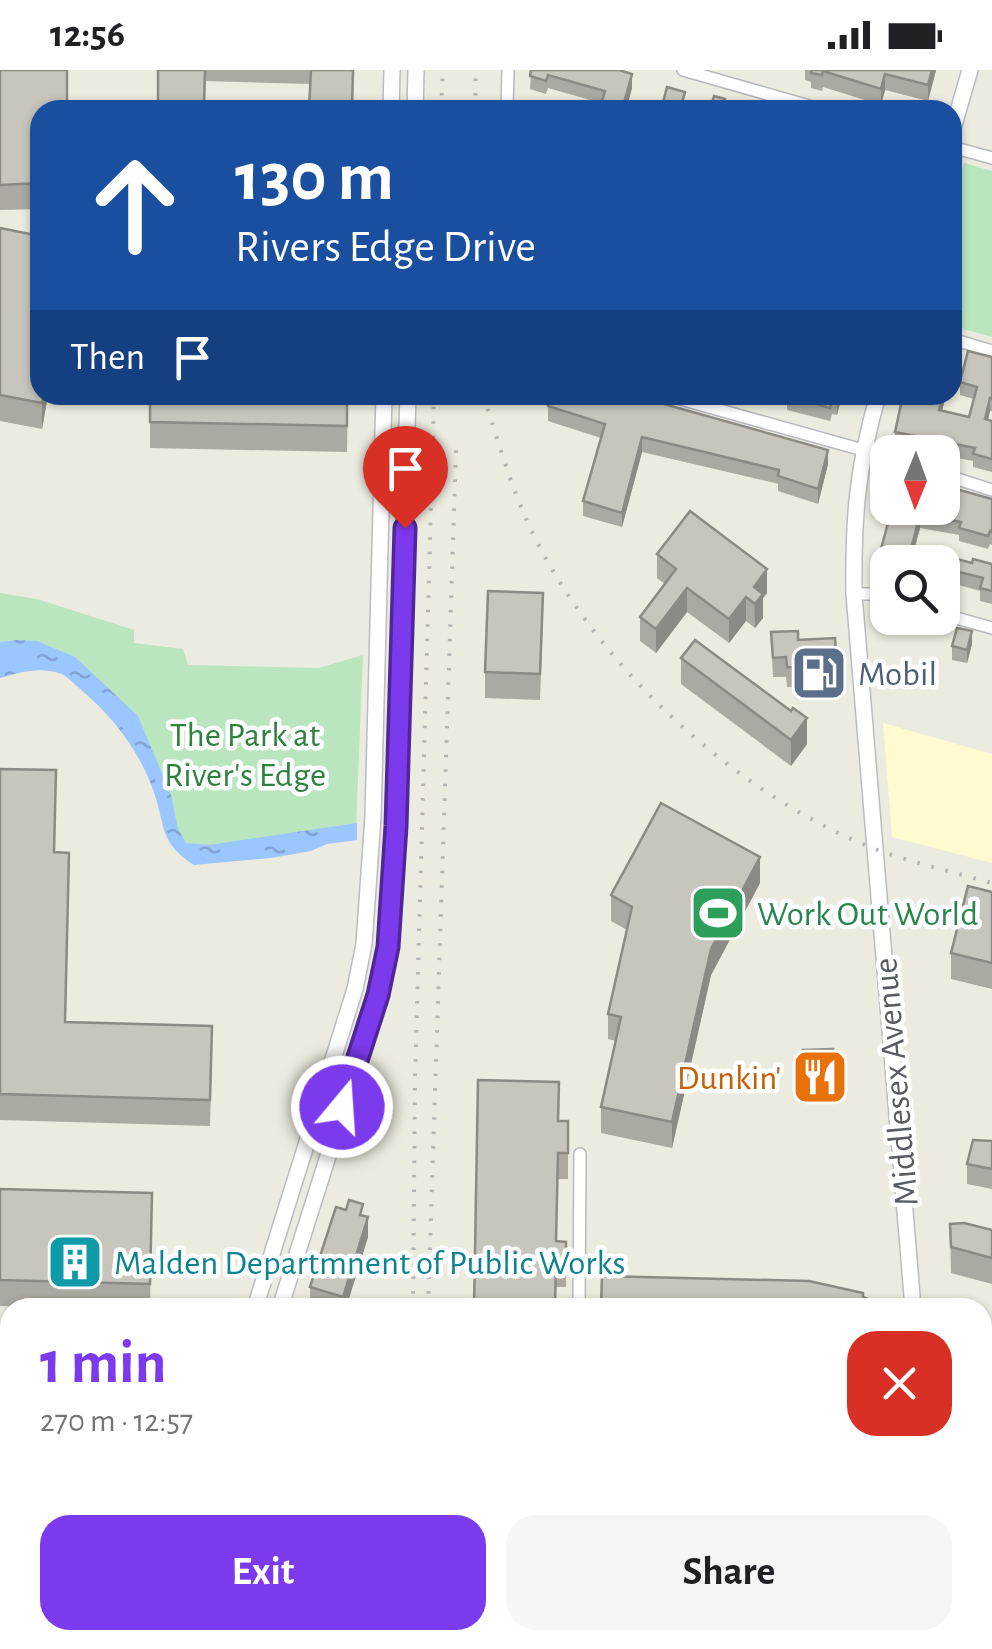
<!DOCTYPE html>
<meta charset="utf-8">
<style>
body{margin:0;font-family:"Alegreya Sans",sans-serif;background:#f6f6f6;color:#202124;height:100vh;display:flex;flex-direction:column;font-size:38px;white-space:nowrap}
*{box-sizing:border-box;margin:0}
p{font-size:32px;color:#757577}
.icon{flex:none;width:55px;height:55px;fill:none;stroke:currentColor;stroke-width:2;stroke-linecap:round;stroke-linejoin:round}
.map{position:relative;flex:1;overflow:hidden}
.details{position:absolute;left:0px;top:1228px;width:992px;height:352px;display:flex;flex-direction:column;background:#fff;border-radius:30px 30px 0 0;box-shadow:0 2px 8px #0004}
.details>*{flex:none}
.banner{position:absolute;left:30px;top:30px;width:932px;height:305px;border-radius:30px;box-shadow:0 2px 8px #0004;background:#1a4fa0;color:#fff;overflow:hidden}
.needle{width:65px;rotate:181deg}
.tools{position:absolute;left:870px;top:365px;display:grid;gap:20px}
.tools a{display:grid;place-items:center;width:90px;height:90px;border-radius:20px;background:#fff;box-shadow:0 2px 8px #0004;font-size:50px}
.pin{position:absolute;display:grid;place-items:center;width:85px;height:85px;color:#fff;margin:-102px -42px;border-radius:50% 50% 50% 0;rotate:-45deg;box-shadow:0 0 10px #0007}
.pin .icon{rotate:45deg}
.me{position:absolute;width:110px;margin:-55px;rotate:18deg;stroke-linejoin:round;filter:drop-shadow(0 0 8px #0008)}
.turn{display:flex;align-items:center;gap:35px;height:210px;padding:0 40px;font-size:45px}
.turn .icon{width:130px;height:130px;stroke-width:2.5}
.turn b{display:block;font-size:70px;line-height:85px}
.then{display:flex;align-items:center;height:95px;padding:0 40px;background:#0003;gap:20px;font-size:38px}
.round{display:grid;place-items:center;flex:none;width:105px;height:105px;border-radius:30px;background:#f6f6f6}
.headline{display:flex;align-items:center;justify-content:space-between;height:170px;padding:0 40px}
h1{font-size:60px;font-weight:600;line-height:75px;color:#7c3aed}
.button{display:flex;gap:20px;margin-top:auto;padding:20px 40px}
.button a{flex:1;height:115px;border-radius:30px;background:#7c3aed;color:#fff;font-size:40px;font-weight:600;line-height:115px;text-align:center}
.button a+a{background:#f6f6f6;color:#202124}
.status{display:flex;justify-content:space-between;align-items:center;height:70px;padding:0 50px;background:#fff;direction:ltr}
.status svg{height:28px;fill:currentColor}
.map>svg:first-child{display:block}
</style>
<div class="status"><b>12:56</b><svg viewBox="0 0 49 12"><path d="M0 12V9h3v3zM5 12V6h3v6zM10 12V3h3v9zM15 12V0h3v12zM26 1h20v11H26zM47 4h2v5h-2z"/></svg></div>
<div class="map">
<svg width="992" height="1579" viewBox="0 0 992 1579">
<defs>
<pattern id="water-ripples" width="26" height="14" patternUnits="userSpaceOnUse" patternTransform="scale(2.5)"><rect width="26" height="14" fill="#9cc6ff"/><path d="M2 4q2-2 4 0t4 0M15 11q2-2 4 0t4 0" fill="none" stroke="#82a4d2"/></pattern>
</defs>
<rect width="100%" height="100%" fill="#ecebdf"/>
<polygon fill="#fffbd1" points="883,653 992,684 992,793 892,767"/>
<g fill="#b9e6bf">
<polygon points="964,93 992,101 992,267 953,256 953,133"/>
<polygon points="0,523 37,529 134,560 134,573 183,579 188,595 319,598 363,585 356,757 182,779 167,722 74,590 0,578"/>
</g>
<path fill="url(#water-ripples)" d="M17,570L37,571L75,587L138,646L171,725L178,759L186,773L209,775L357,753V770L327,774L311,781L271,788L194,795C157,772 166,752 152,717C137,677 111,645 79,618C74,614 67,606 61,604C42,596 19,602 0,608V572Z"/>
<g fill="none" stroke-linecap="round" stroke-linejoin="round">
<g stroke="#b7b9bf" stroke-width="14">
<g id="street">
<polyline points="683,0 823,40"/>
<polyline points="507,40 508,0"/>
<polyline points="952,77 992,88"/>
<polyline points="952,269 992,281"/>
<polyline points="666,325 888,387"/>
<polyline points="942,404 992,420"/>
<polyline points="854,524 874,524 888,528"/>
<polyline points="942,544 992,558"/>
<polyline points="579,1238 580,1084"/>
<polyline points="982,1437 992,1437"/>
<polyline points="572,1579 572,1570"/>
</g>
</g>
<g stroke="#babcc4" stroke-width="18">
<g id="secondary">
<polyline points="391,40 392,0"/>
<polyline points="415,40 416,0"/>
<polyline points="952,62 970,0"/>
<path d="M878,325C857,398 853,449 854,524L913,1238"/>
<polyline points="255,1238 355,919 364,874 373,747 384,325"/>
<polyline points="280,1238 379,925 388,877 392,836 408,325"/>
<polyline points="940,1570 941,1579"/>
<polyline points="214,1579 214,1570"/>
</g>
</g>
<use href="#street" stroke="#fff" stroke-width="11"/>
<use href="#secondary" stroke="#fff" stroke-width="15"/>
<g stroke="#b3b4b4" stroke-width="4" stroke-dasharray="2.5 12" stroke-linecap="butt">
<polyline points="441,40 443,0"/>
<polyline points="475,40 476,0"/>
<path d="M483,325C499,373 512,422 535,468C601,600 737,725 875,779C913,793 953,802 992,813"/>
<polyline points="413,1238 415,1009 434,325"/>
<polyline points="428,1238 456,380"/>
<polyline points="410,1579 410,1570"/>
<polyline points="430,1579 430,1570"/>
</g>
</g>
<g fill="#aba9a2" fill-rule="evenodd">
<polygon points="0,0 40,40 40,139 0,140"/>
<path d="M158,0H353L352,40H158ZM206,11L310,14L309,39L244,37L205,32Z"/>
<polygon points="531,0 632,18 626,40 601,40 601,33 548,18 546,24 530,19"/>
<polygon points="805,0 936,0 928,31 885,20 881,35 823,17 822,21 811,18 811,12 805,10"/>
<polygon points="0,158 48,325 42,359 0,351"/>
<polygon points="992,287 992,341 990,341 988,350 992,351 992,402 973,397 973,391 942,385 942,382 933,382 895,374 895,362 903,325 946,325 942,341 969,347 974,329 960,325 960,312"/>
<polygon points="150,325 348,325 347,382 150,378"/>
<polygon points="787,325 842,325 837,345 832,344 830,351 787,340"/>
<polygon points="548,336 828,394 818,434 778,421 778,414 775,413 642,382 622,457 583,446 583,431 601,368 548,351"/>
<polygon points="992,429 992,475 990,474 988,479 959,471 959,465 920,458 911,492 888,494 881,492 881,479 889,451 873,447 873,433"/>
<polygon points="657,484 767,523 763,528 763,548 755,558 746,551 729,573 687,542 656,583 640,571 640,547 665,514 657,508"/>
<polygon points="942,492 992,494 992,534 980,531 980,521 959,515 957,523 942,519"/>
<polygon points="543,549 540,630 485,628 485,602"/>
<polygon points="771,562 798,570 837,598 837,618 787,617 786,607 773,607"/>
<polygon points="972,574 967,593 952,590 952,576"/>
<polygon points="681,588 807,674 791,696 681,614"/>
<polygon points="0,699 55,782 65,952 212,982 210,1056 0,1050"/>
<polygon points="760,813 711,905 672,1078 601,1063 601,1037 616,971 608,969 608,944 627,860 611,851 611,825"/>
<polygon points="992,822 992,919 951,909 951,883"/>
<polygon points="833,979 835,1023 804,1024 803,980"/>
<polygon points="478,1010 559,1012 559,1051 568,1051 568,1109 558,1109 556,1171 566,1172 566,1217 556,1217 555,1238 474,1238"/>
<polygon points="992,1071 992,1119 967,1114 967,1094"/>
<polygon points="0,1119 152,1123 150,1238 0,1236"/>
<polygon points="363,1146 368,1167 346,1238 310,1237 310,1217"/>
<polygon points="950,1154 992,1160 992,1214 951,1203"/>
<rect x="0" y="1322" width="10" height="87"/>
<rect x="982" y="1323" width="10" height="80"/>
<polygon points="982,1439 987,1448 992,1448 992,1475 982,1475"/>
<polygon points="982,1501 990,1506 992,1506 992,1532 989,1532 988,1558 985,1557 985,1569 982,1569"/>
</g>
<g fill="#8b8a84">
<polygon points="932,0 936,0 928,31 928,15"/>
<polygon points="632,4 632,18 626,40 622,40"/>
<polygon points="885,4 885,20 881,35 881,19"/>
<polygon points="44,325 48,325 42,359 42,333"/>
<polygon points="839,325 842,325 837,345 837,332"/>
<polygon points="942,325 946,325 939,353 939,340"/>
<polygon points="990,328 990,341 985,362 985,349"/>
<polygon points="642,367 642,382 622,457 622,443"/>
<polygon points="828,380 828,394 818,434 818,419"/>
<polygon points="920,445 920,458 911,492 909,492 909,486"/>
<polygon points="767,499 767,523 763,528 763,548 755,558 754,517"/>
<polygon points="687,518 687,542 656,583 656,559"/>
<polygon points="746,527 746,551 729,573 729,549"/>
<polygon points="972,561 972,574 967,593 967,580"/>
<polygon points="807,648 807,674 791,696 791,670"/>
<polygon points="760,787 760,813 711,905 672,1078 672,1052 711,879"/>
<polygon points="368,1147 368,1167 346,1238 343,1238 343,1227"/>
</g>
<g fill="#c7c5bc" stroke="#8b8a84" stroke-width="2.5">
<polygon points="0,0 67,0 67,40 40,40 40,113 0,115"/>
<polygon points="158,0 205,0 204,32 244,33 244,37 286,35 286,39 309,39 311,0 353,0 352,40 158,40"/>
<polygon points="531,0 619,0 632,4 622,40 601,34 605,21 548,5 546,11 530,6"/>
<polygon points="812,0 932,0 928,15 885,4 881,19 823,1 822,5 811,3"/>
<polygon points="667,17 685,22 680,40 661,40"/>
<polygon points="714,26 725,29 724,33 732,35 731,40 710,40"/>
<polygon points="0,158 40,166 40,325 44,325 42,333 0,325"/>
<polygon points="968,281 992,287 992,329 990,328 985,349 992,351 992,389 973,384 975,378 895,362 903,325 942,325 939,340 969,347 977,317 960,312"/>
<polygon points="150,325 347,325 347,356 150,352"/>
<polygon points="551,325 632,325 828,380 818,419 778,406 779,400 775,399 642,367 622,443 583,431 605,354 548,336"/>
<polygon points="787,325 839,325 837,332 832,331 830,338 787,326"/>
<polygon points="882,398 888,399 888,437 873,433"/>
<polygon points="942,415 992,429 992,462 990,461 988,466 959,458 961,452 920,445 909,486 881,479 892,438 889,438 942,438"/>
<polygon points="690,441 767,499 754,517 763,524 755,534 746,527 729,549 687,518 656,559 640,547 676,499 657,484"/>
<polygon points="921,480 972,493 973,489 992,494 992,521 980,518 983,508 959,502 957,510 942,506 942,492 918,492"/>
<polygon points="488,521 543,523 540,604 485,602"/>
<polygon points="957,558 972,561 967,580 952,576"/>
<polygon points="798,561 798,570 835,568 837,598 787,597 786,587 773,588 771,562"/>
<polygon points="695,570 791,641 793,638 807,648 791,670 681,588"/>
<polygon points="0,699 56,700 54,782 69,783 65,952 212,956 210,1030 0,1024"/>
<polygon points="661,733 760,787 711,879 672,1052 601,1037 621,947 608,944 632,837 611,825"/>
<polygon points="968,816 992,822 992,893 951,883"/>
<polygon points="833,979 835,1010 804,1011 803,980"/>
<polygon points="478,1010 559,1012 558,1051 568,1051 568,1083 558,1083 556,1171 566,1172 566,1191 556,1191 555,1238 474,1238"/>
<polygon points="973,1070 992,1071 992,1099 967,1094"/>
<polygon points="0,1119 152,1123 150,1214 0,1210"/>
<polygon points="349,1130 363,1134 360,1145 368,1147 343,1227 310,1217 336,1137 346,1140"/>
<polygon points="964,1153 992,1160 992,1188 951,1177 950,1154"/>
<polygon points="602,1206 809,1211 863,1223 863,1227 880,1234 880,1238 601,1238"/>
<rect x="0" y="1322" width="10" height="61"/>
<rect x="982" y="1323" width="10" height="54"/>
<polygon points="982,1439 986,1439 987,1448 992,1448 992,1462 982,1462"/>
<polygon points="989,1500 990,1506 992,1506 992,1519 989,1519 988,1544 985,1544 985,1556 982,1556 982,1501"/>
<polygon points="95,1570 159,1570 158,1579 94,1579"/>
<rect x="657" y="1570" width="121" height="9"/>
<polygon points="803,1570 853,1570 853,1574 875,1574 875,1570 915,1570 915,1579 803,1579"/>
<rect x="980" y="1572" width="12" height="7"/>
</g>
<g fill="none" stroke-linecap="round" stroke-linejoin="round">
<g stroke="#51269a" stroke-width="25">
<polyline id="route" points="342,1037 378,925 388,877 396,756 405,458"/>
</g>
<use href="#route" stroke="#7c3aed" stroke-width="18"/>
</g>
<defs>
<g id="fuel-square" transform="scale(2.875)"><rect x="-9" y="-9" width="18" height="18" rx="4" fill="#5c6f8a" stroke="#fff"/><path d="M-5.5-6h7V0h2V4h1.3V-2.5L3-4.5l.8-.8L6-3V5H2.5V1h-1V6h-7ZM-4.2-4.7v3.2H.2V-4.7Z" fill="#fff"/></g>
<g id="stadium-square" transform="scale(2.875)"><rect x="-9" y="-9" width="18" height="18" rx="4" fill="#2e9e5b" stroke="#fff"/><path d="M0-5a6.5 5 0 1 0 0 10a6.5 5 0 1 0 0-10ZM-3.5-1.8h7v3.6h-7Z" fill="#fff"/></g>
<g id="restaurant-square" transform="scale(2.875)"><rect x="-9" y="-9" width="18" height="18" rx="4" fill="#e8710a" stroke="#fff"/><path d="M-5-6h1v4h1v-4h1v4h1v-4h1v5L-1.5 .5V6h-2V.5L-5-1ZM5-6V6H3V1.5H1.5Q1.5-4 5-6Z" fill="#fff"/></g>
<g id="building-square" transform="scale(2.875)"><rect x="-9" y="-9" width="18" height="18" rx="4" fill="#0f9aa8" stroke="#fff"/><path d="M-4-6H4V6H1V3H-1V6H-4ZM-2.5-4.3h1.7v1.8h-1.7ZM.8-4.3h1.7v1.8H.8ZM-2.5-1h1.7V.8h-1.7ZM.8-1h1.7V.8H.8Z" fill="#fff"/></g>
</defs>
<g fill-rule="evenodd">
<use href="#fuel-square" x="819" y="603"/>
<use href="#stadium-square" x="718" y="843"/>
<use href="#restaurant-square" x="820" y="1007"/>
<use href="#building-square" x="75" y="1192"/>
</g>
<g text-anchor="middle" stroke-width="9" stroke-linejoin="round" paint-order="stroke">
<g font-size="35" fill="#4e5e75" stroke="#fff" text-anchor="start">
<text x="858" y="615">Mobil</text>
</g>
<g font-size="35" fill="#2e823f" stroke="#fff">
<text x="245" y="676">The Park at<tspan x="245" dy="40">River's Edge</tspan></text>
</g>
<g font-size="35" fill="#27864d" stroke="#fff" text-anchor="start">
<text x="757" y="855">Work Out World</text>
</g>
<g font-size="35" fill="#c56008" stroke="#fff" text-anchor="end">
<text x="781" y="1019">Dunkin'</text>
</g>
<g font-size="35" fill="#585b61" stroke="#fff">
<text transform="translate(895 1012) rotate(-95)" y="12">Middlesex Avenue</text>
</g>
<g font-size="35" fill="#0d838f" stroke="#fff" text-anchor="start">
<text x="114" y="1204">Malden Departmnent of Public Works</text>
</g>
</g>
</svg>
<div class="tools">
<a><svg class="needle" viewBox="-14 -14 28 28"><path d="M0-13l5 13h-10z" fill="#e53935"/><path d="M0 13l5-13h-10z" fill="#757577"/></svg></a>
<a><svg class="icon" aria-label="search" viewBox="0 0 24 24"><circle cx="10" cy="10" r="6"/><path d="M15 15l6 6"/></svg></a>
</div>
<div class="pin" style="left:405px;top:458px;background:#d93025"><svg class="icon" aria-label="arrive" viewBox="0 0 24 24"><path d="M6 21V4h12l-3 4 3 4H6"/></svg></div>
<svg class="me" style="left:342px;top:1037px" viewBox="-20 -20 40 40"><circle r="17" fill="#7c3aed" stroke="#fff" stroke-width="3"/><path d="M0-11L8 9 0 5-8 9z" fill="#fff"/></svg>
<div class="banner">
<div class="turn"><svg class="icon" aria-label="ahead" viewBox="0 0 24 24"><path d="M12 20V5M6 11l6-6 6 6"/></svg><div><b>130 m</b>Rivers Edge Drive</div></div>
<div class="then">Then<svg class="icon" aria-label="arrive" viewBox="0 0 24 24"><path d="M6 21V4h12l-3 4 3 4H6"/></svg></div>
</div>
<section class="details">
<div class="headline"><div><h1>1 min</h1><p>270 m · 12:57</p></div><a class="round" style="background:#d93025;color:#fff"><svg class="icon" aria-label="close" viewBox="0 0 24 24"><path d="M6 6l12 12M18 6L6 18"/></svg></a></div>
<div class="button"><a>Exit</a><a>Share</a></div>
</section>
</div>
